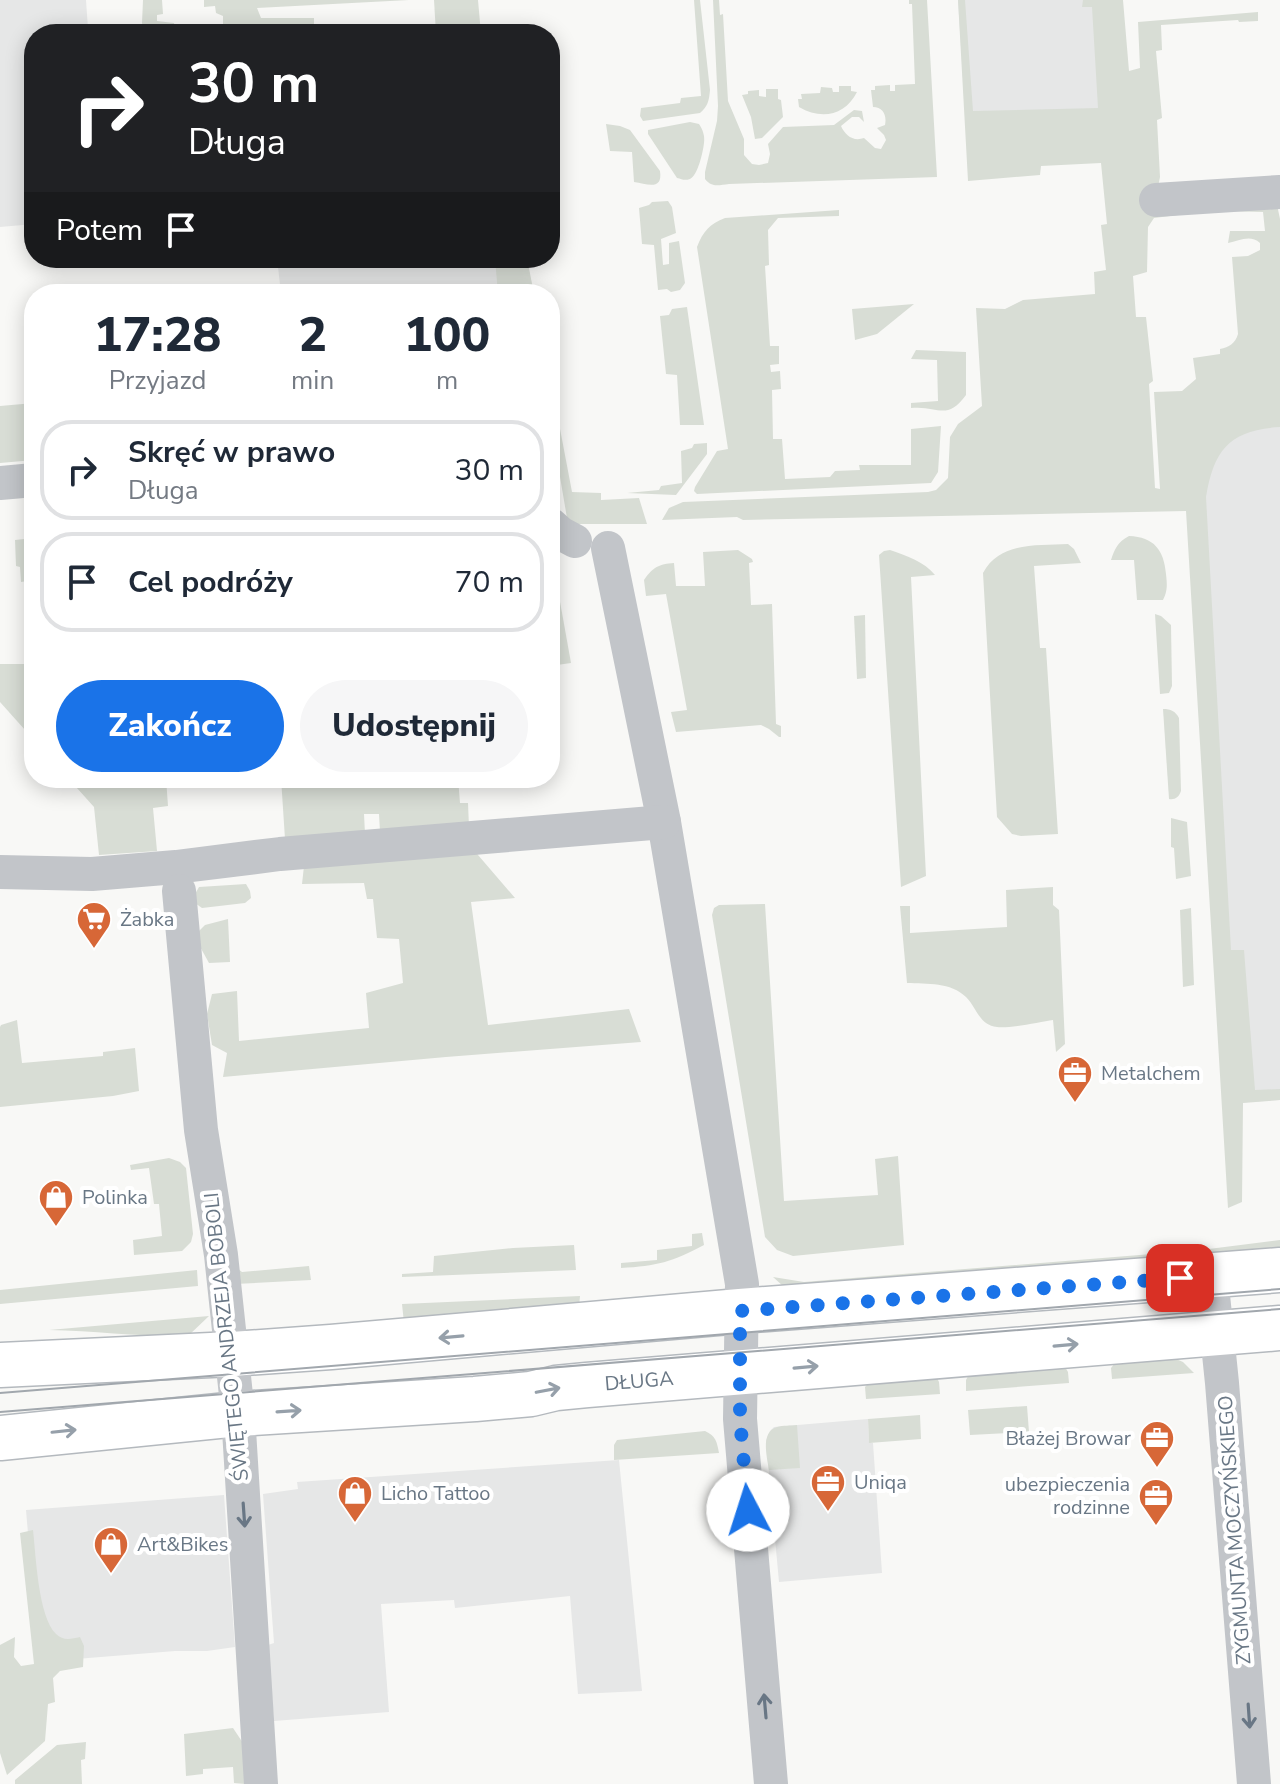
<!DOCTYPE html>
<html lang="pl">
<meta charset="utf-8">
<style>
body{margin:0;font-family:"Nunito Sans",sans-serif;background:#f6f6f7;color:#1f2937;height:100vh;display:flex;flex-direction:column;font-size:30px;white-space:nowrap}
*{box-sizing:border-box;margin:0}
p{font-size:26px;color:#747a83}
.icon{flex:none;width:44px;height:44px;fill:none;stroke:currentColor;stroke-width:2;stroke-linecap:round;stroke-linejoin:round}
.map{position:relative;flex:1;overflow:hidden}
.side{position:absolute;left:24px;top:284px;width:536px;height:504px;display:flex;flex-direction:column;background:#fff;border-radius:32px;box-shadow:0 4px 20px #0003}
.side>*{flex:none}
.hud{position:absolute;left:24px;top:24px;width:536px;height:244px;border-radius:32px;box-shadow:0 4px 20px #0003;background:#202124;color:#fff;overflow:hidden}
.pin{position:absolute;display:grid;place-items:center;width:68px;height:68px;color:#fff;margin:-34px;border-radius:16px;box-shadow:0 4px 12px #0006}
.me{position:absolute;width:88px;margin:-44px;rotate:355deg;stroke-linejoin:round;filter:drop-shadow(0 0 6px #0008)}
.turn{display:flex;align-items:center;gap:28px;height:168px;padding:0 32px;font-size:36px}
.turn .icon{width:104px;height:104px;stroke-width:2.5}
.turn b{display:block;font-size:56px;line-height:68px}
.then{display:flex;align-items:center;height:76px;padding:0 32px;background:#0003;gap:16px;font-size:30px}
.eta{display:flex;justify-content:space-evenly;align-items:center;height:136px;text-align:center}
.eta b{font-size:48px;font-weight:800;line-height:56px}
.button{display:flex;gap:16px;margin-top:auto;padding:16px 32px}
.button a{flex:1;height:92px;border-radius:48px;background:#1a73e8;color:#fff;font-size:32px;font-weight:800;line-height:92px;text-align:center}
.button a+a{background:#f6f6f7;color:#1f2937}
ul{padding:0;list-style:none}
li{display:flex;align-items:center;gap:24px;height:100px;margin:0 16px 12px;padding:0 16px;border:4px solid #e0e1e3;border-radius:32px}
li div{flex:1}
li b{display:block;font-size:30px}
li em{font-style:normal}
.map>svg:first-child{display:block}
</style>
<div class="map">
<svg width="1280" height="1784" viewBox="0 0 1280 1784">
<rect width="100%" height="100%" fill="#f8f8f6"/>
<g fill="#e6e7e7">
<polygon points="0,0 86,0 88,29 93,29 94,34 34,34 34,224 0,227"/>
<polygon points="958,0 1116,0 1124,129 967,142"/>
<polygon points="277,258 497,258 501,294 281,294"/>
<polygon points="1280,419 1280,1100 1234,1103 1190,425"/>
<polygon points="868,1419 869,1442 873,1443 882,1573 779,1582 766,1441 770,1431 774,1427"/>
<polygon points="619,1460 642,1691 578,1694 570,1596 455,1608 454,1600 381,1604 389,1712 274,1721 268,1645 274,1643 263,1494 298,1489 297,1482"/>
<polygon points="224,1495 235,1647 207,1651 175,1651 39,1662 26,1510"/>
</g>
<g fill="#d8ddd5">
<polygon points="143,0 162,0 163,14 157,15 157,21 174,23 176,34 145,34 142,23"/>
<polygon points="204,0 409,0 257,8 261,18 314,18 314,34 217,34 217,26 223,25 223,16 216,13 215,6 204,7"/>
<polygon points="434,0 478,0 481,34 436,34"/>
<path d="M694,0H700L710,90C709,101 708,106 700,113L643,121L640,116L641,108L680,103L681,98L701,96Z"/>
<path d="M713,0H719L720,15L723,14L728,101L744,139V155L752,164L759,165L768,163L770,154L768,144L783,127L834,125L854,110L862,111L864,122L859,117H852L841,126C845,135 853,142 864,138L875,148L881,149L886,140L884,135L877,128L885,125C887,115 883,107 873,107L871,90H875V86L890,85V91H895V85L915,84L912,4H909V0H927L937,177L729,184C719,185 712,188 705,179V172L717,121L718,106Z"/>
<path d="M958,0H965L973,111L1098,108L1092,7H1082L1083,0H1123L1129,71L1140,68L1138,22L1258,12V21L1239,22L1238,20L1161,25L1162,50L1156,51L1162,118L1157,120L1160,177L1157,192L1178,215L1154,218L1148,227L1147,272L1133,276L1136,317H1146L1153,381L1149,384L1155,488L1160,489L1154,392L1182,391L1196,379L1193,358L1220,354V349C1229,347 1235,344 1238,334L1232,257L1248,256L1260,250V243C1250,234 1239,241 1228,243L1230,231H1265L1263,212L1223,211L1276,200L1280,219V427C1230,430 1214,449 1206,497L1231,950H1244L1255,1090L1280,1089V1100L1243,1103L1242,1202L1228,1208L1186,511L743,520L737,517L662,520L669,508L683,502L928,492L936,490L948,478L950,437L958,424L982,406L976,308L1005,309L1023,300L1095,294L1094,272L1106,270L1101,225L1107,224L1101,163L1041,166L1040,175L968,181Z"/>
<path d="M839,86H851V91L857,92C845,116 821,120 799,107L798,99H802L801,94L820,93L821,87L832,88L833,92H839Z"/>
<polygon points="766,89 778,89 778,99 781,100 783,117 762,138 755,139 751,117 742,95 748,94 748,91 759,90 759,96 766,97"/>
<path d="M690,122L699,124C703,130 705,136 704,143C703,152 698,175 690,179C684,181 682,179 677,178L648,134V130Z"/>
<path d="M606,124L620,126L630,130L660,171C663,191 647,184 634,182L632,152L610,151Z"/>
<polygon points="668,201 672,207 676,233 661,239 663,265 669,264 669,243 679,241 685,283 680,290 671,292 667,289 658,290 654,245 642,244 639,208 649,205 652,202"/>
<path d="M839,210V216L778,218L768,230L769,265L765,266L770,346H779V364L770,365L771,372L780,371L781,389L772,390L773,439H782L785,479L830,477L835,471L860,470L859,465H911V429L941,426L938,472L931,483L697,494L694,491L695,487L717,451L728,449L697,247C703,231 710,224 725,218Z"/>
<polygon points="495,258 527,258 534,294 498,294"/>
<polygon points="914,304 877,334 855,340 852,309"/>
<polygon points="687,307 704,425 680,425 677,375 666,374 660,316 669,315 672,309"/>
<path d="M916,350L966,352V395C946,422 938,405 911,408V403L938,401L937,360L911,359Z"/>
<polygon points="550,376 572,492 601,493 601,500 639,498 647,524 568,524 550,418"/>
<polygon points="34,403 34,460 0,463 0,406"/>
<polygon points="707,443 707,454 676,495 627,493 659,490 661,486 682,483 681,451 692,448 694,444"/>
<path d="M1129,536C1154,537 1164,550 1166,574C1167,584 1168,590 1163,600H1137L1134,560H1111C1115,548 1118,542 1129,536Z"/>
<polygon points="34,538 34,580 21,582 20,567 16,566 15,540"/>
<path d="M1068,544L1074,549L1081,563L1034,566L1040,648H1046L1058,834L1021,836L1012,834L997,817L983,573C1000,541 1037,546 1068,544Z"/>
<path d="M738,550L752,559L753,562L749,563L751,605L772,604L776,724L781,726V737H779L769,729L761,725L676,732L671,712L687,710L666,594L646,596L644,580C653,567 659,564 674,563L676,586H705L703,552Z"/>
<path d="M890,550C905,555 925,562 935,575L911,577L926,876L901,887L879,555L884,551Z"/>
<polygon points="559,596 571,663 550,666 550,597"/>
<polygon points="1155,614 1161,616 1171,625 1172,686 1169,693 1160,694"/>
<polygon points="865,615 866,678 857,679 854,616"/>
<polygon points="0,664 34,664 34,740 0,702"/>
<path d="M1163,709C1171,709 1175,711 1179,718L1181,791C1179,797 1175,800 1169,799Z"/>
<polygon points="68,778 166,778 168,806 153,808 157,851 99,855 94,807"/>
<polygon points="281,778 458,778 460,803 468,803 469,827 380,832 379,814 364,814 365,834 285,839"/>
<polygon points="1171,818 1187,822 1191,876 1176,879 1174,848 1171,847"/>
<polygon points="472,848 515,898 471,902 488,1025 629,1009 641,1042 446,1057 223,1077 227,1053 212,1045 207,1014 212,994 237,991 239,1041 369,1028 366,993 403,983 399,939 377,938 373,899 367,899 364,883 302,884 304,866"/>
<polygon points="246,884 250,891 251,898 245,903 202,908 195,903 195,894 199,887"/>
<path d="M1053,887V905L1059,910L1065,1044L1056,1052L1053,1020C1040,1022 1007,1029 997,1027C979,1025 977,1008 966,997C951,982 927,984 907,983L900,906H910V933L1007,927L1006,890Z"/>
<polygon points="765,904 784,1201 878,1195 875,1159 898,1156 904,1245 793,1256 777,1250 765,1237 712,915 714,908 719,905"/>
<polygon points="1191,908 1194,985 1183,987 1180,910"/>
<polygon points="228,919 230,962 209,963 198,943 198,932 205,925"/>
<polygon points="17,1020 22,1063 103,1056 103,1052 135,1048 139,1091 113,1096 0,1107 0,1027 1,1025"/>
<polygon points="169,1158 180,1162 186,1168 193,1234 191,1242 182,1251 134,1255 133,1240 162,1236 159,1204 154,1204 149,1168 131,1170 130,1165"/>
<path d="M702,1233L704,1245C672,1262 657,1266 621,1268V1263L657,1260V1250L692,1246V1234Z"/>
<polygon points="1280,1240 1280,1253 783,1286 773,1277 804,1282 828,1280 1201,1250"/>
<polygon points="574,1245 576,1270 402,1277 402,1274 433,1272 434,1256 513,1248"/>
<polygon points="233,1265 242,1272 309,1266 311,1280 235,1284"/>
<polygon points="197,1270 198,1286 0,1304 0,1290"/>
<polygon points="580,1296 579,1307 404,1323 402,1304"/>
<path d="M209,1316L188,1336C142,1337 96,1331 49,1330Z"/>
<polygon points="1169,1356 1183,1362 1194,1373 1112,1379 1111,1368 1119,1358"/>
<polygon points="1062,1362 1068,1372 1069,1383 966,1391 966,1380 972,1369"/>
<polygon points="934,1372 939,1382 940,1394 866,1399 865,1387 873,1378"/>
<polygon points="1027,1406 1029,1432 970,1435 968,1410"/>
<polygon points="920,1415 921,1439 869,1443 868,1419"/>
<path d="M797,1425L800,1468L769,1470C767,1457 760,1432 777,1427C783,1425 791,1426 797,1425Z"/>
<path d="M705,1431C716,1436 717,1442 719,1453L614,1460V1445L617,1440Z"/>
<path d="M33,1530C36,1556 38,1616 56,1634C63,1641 71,1639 80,1637L84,1646L83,1667L60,1671L53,1678L55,1702L48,1704L45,1741L7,1775L0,1753V1645L15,1637L14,1657L21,1666L34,1664L20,1533Z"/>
<polygon points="233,1728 243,1743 245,1784 234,1783 233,1767 203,1769 203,1774 186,1776 184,1734"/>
<polygon points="86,1742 85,1759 81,1760 82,1784 15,1784 15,1780 57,1745"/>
</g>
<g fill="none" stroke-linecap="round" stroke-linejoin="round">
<g stroke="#b4b9be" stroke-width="47">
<g id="secondary">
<polyline points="0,1365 232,1354 331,1347 740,1311 1280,1270"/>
<path id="s1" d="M0,1438L238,1414L475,1399L531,1394L556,1388L587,1385L1280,1328"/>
</g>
</g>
<g stroke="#c2c5c9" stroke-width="34">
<polyline points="1156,200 1280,192"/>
<polyline points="0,483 34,480"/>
<polyline points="550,524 560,533 575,541"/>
<polyline points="608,548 664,822 742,1284 740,1419 771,1784"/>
<polyline points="0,872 92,874 176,867 280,854 664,822"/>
<polyline points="179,891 201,1130 221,1255 238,1414 261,1784"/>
<polyline points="1211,1276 1222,1383 1254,1784"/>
</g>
<use href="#secondary" stroke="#fff" stroke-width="44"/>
<g stroke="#a1a7ad" stroke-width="2">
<polyline points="0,1393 1280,1289"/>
<polyline points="0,1412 1280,1309"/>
</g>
</g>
<defs><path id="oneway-shaft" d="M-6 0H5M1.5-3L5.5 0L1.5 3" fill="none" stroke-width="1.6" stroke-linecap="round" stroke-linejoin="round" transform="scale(2)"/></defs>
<g stroke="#96a0aa">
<use href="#oneway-shaft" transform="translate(451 1337) rotate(175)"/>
<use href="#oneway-shaft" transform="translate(1066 1345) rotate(-5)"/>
<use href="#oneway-shaft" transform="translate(806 1367) rotate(-5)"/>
<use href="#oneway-shaft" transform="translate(548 1390) rotate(-11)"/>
<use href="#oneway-shaft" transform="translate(289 1411) rotate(-4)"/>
<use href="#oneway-shaft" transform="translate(64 1431) rotate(-6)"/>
</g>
<g stroke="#697785">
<use href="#oneway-shaft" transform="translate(244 1515) rotate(86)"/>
<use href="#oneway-shaft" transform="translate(765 1706) rotate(-95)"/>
<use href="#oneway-shaft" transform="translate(1249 1716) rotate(86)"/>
</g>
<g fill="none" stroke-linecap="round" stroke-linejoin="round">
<polyline stroke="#1a73e8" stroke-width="14" stroke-dasharray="0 25.2" points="748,1510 740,1419 740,1311 1180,1278"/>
</g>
<defs>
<g id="supermarket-pin" transform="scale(1.8)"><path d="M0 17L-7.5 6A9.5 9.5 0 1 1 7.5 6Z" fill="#d76737" stroke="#fff"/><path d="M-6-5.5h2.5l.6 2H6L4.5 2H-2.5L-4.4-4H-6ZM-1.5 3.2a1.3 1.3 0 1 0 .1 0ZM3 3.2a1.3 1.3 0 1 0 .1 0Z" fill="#fff"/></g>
<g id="office-pin" transform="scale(1.8)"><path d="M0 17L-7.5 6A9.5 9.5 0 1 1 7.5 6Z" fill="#d76737" stroke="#fff"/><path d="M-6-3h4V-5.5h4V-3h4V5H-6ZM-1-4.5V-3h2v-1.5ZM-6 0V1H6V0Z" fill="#fff"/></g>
<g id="shop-pin" transform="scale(1.8)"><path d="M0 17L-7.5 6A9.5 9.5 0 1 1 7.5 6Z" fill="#d76737" stroke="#fff"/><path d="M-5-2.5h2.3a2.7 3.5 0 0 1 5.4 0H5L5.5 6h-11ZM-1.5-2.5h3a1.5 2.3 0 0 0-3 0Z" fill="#fff"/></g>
</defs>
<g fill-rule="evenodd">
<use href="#supermarket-pin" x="94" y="919"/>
<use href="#office-pin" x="1075" y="1073"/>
<use href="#shop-pin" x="56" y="1197"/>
<use href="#office-pin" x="1157" y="1438"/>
<use href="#office-pin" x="828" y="1482"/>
<use href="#shop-pin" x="355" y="1493"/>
<use href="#office-pin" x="1156" y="1496"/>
<use href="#shop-pin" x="111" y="1544"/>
</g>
<g text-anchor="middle" stroke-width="8" stroke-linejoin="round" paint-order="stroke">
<g font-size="20" fill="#697785" stroke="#fff" text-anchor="start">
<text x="120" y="926">Żabka</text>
<text x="1101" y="1080">Metalchem</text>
<text x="82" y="1204">Polinka</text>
<text x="1131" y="1445" text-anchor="end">Błażej Browar</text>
<text x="854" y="1489">Uniqa</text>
<text x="1130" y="1491" text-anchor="end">ubezpieczenia<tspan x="1130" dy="23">rodzinne</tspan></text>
<text x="381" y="1500">Licho Tattoo</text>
<text x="137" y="1551">Art&amp;Bikes</text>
</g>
<g font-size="20" fill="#697785" stroke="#fff">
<text transform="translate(226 1337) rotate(-96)" y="7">ŚWIĘTEGO ANDRZEJA BOBOLI</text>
<text dy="7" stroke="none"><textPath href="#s1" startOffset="642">DŁUGA</textPath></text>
<text transform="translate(1234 1530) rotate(-94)" y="7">ZYGMUNTA MOCZYŃSKIEGO</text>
</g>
</g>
</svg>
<div class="pin" style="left:1180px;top:1278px;background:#d93025"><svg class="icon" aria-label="arrive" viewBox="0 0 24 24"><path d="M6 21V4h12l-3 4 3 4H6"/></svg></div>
<svg class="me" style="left:748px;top:1510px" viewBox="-20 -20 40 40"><circle r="19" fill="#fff"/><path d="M0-13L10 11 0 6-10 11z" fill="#1a73e8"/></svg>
<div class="hud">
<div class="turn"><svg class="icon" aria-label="right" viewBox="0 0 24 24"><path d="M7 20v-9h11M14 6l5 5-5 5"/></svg><div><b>30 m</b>Długa</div></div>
<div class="then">Potem<svg class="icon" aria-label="arrive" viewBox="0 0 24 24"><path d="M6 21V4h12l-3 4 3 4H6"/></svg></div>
</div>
<section class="side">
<div class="eta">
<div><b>17:28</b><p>Przyjazd</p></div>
<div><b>2</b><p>min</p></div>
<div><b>100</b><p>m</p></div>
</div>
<ul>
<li><svg class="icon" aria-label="right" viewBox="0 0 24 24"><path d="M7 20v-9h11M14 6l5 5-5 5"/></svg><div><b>Skręć w prawo</b><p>Długa</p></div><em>30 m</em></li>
<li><svg class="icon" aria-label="arrive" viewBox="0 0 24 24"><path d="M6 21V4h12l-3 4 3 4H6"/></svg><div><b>Cel podróży</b></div><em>70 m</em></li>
</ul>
<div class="button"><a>Zakończ</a><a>Udostępnij</a></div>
</section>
</div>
